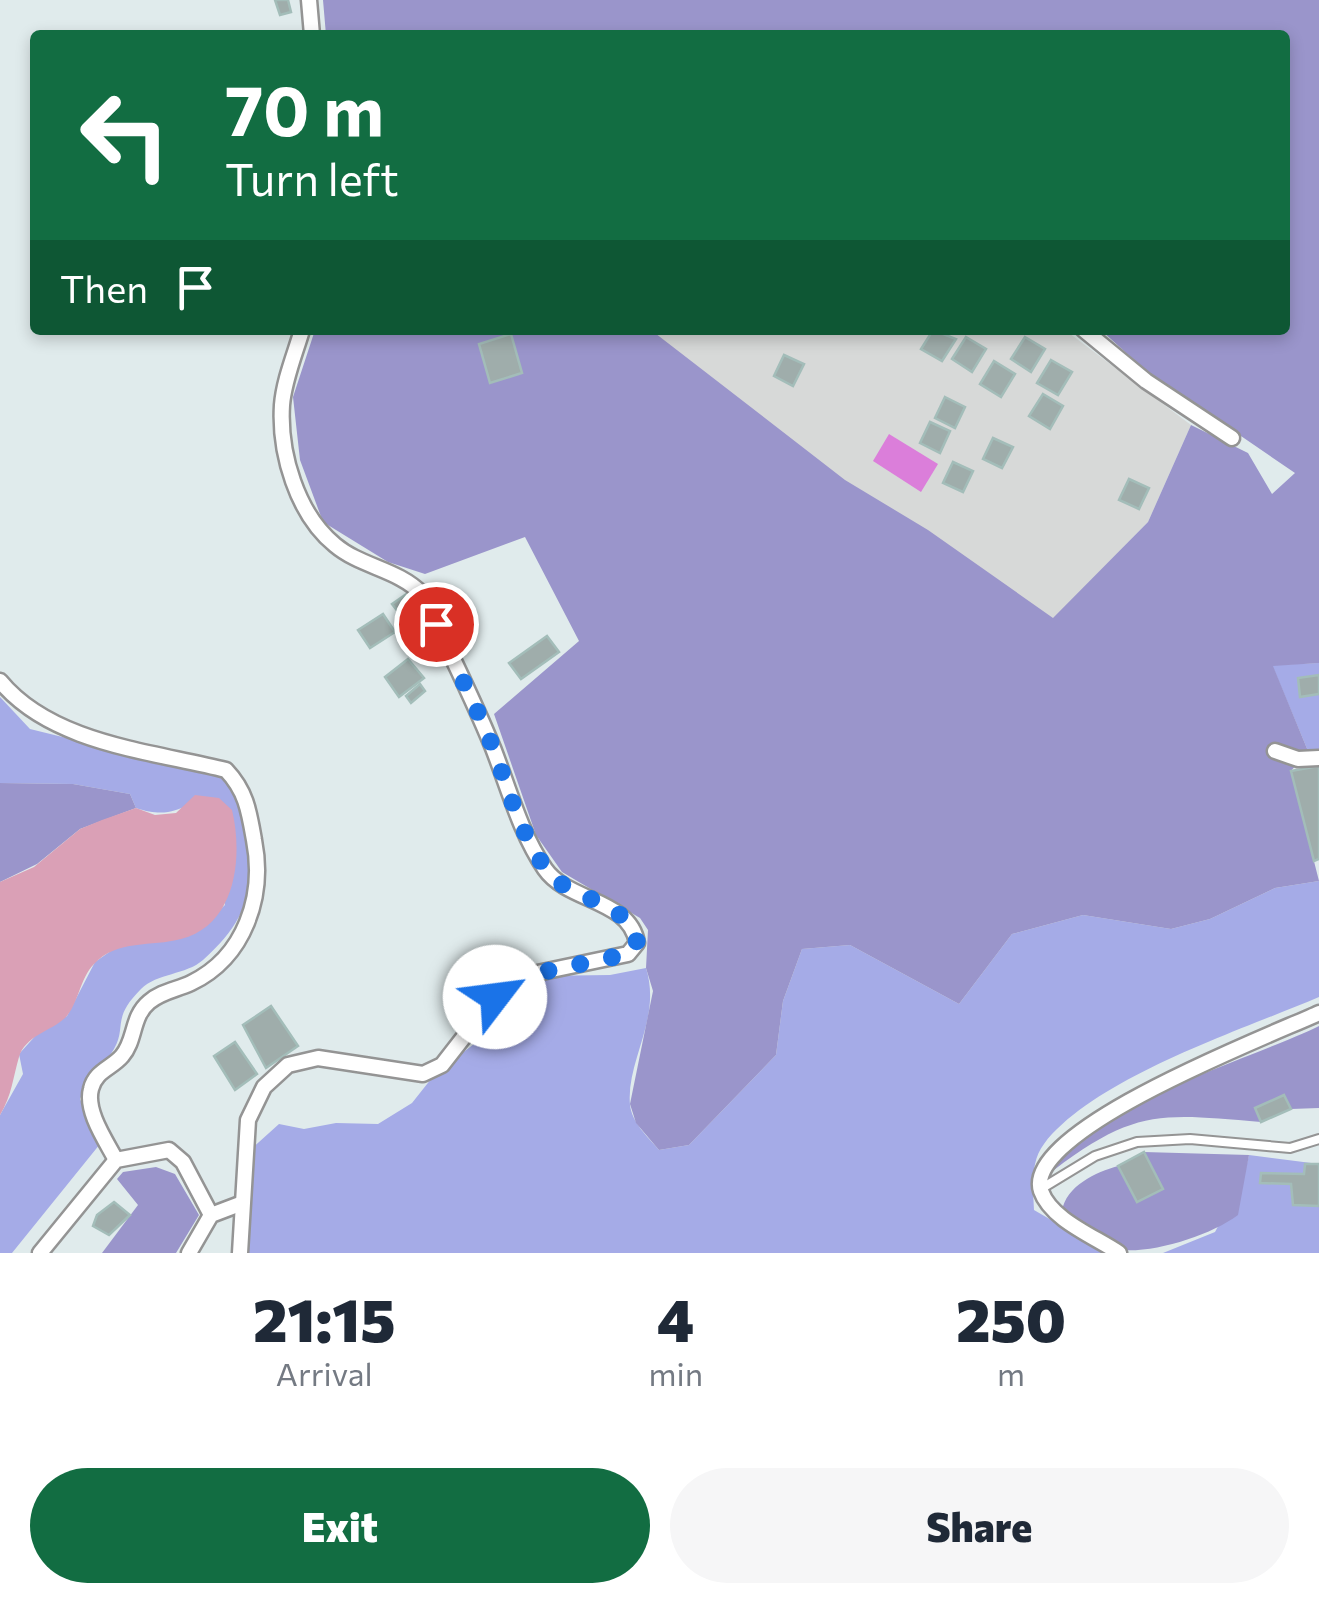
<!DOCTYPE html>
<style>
body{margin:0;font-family:Commissioner,sans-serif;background:#f6f6f7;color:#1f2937;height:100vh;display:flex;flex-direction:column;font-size:38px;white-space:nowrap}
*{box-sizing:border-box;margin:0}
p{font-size:32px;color:#747a83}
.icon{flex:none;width:55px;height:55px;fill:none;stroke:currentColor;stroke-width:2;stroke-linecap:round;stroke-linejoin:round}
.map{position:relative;height:1253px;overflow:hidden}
.details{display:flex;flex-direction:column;background:#fff;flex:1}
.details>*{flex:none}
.top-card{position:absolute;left:30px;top:30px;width:1260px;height:305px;border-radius:10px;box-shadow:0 5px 15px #0003;background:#126d42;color:#fff;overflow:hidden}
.pin{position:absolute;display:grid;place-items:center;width:85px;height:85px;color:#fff;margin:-42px;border:5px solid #fff;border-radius:50%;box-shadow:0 2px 10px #0007}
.me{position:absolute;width:110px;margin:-55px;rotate:60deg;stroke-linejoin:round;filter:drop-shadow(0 0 8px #0008)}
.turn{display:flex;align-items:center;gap:35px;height:210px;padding:0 30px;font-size:45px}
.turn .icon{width:130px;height:130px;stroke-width:2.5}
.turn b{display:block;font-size:70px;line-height:85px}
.then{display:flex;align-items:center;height:95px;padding:0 30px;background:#0003;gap:20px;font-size:38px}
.eta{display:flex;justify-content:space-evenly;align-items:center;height:170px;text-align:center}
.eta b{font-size:60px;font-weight:800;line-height:70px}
.cta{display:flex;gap:20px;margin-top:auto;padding:20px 30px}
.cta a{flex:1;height:115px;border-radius:60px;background:#126d42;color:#fff;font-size:40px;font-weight:800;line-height:115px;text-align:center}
.cta a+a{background:#f6f6f7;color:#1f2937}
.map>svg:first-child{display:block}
</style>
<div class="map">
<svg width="1319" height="1253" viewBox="0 0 1319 1253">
<rect width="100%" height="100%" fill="#e0ebec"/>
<polygon fill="#d7d9d8" points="650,330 1065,330 1191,425 1148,522 1053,619 845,484"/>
<g fill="#a5abe7">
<polygon points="1319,663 1319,749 1308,751 1272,665"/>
<path d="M0,697L30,729L221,776C236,790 238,804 242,823C257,884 251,917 203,960C186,975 157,973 141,989C111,1019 127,1026 114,1049C102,1069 90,1074 80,1099L100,1144L12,1253H0V1115L23,1074L19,1054L38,1033L67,1016L95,962L128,939L212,917L225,905L219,798C186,796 180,823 136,808L130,794L73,784L0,783Z"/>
<path d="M1319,881V997C1242,1030 1094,1078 1044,1144C1030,1162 1033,1189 1034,1210L1108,1253H244L248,1152L279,1124L304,1129L336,1123L378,1124L412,1103L435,1074L474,1044L536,976L610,975L646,968C662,1019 626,1060 630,1105C632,1123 648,1137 659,1150L689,1145L776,1055L783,1001L802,949L850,945L959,1004L1012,934L1083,915L1171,929L1210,919L1275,888Z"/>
<polygon points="1249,1155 1319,1164 1319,1253 1163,1253 1215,1232 1243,1180"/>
</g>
<g fill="#9a95cb">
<polygon points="323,0 1319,0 1319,663 1273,666 1308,751 1291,771 1319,881 1275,888 1210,919 1171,929 1083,915 1012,934 959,1004 850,945 802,949 783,1001 776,1055 689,1145 659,1150 636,1123 630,1104 653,991 646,968 648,930 640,918 562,872 536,835 494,714 579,641 525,537 425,574 388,562 323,522 300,460 293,397 315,330 651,330 845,480 928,530 1053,618 1148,522 1191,425 1248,453 1272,494 1295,473 1146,371 1101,330 1285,330 1285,35 326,35"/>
<polygon points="0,783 73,784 130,794 136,808 80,829 37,864 0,882"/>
<path d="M1319,1026V1108L1291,1109L1284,1095L1255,1108L1261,1122C1162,1114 1136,1108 1054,1170C1087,1106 1254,1058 1319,1026Z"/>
<path d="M1144,1152L1249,1155L1238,1215C1211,1235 1156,1253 1121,1250C1101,1240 1081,1224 1062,1211C1066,1186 1096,1172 1118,1166L1137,1202L1162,1189Z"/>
<polygon points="156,1167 175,1174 199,1215 176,1253 102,1253 138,1205 117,1179 123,1172"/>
</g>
<polygon fill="#db7eda" points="889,434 938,464 921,492 873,461"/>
<path fill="#daa0b6" d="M195,795L219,798L232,810C243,855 237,925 181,939C152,947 117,939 94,964C80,978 78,1005 65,1018C51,1031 25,1036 19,1057C13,1077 12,1095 0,1115V882L34,867L80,829L102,820L136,808L155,815L176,813Z"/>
<g fill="#9fadab" stroke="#a3bdb9" stroke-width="2.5">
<polygon points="275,0 288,0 291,12 280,15"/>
<polygon points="933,330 956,339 942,361 921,349"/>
<polygon points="511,334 522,373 490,383 479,344"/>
<polygon points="966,337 986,349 972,372 952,359"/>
<polygon points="1025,337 1045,349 1031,372 1011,359"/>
<polygon points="784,355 804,364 793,386 774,376"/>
<polygon points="1051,360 1072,372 1058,395 1037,383"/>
<polygon points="994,361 1015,374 1001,397 980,384"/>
<polygon points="1043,394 1063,406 1050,429 1029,416"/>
<polygon points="945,397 965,407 955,428 935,418"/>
<polygon points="930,422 950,431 940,453 920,443"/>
<polygon points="993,438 1013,447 1002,468 983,459"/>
<polygon points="953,462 973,471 963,492 943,483"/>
<polygon points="1129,479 1149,488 1139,509 1119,500"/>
<polygon points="408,593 415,602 399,613 392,604"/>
<polygon points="383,614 395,632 370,648 358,630"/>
<polygon points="547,636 559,652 521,679 509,663"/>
<polygon points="408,659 424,678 399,697 385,677"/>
<polygon points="1319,675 1319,694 1300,697 1298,678"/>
<polygon points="420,684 425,691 411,703 406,696"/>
<polygon points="1319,766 1319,859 1314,861 1291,771"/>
<polygon points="271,1006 298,1046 266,1068 243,1025"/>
<polygon points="235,1042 257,1074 235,1090 214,1056"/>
<polygon points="1284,1095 1291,1109 1261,1122 1255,1108"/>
<polygon points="1144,1152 1163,1189 1137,1202 1118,1166"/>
<polygon points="1305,1164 1319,1164 1319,1206 1293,1205 1291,1184 1260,1183 1261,1173 1304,1174"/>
<polygon points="114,1202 130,1215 109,1235 93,1226 97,1215"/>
</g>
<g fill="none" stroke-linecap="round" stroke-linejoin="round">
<g stroke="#949494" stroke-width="12">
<polyline id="lane" points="1044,1187 1095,1156 1137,1142 1190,1139 1290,1148 1319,1139"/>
</g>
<g stroke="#949494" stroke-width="19">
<g id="street">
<polyline points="309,0 312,35"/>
<polyline points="1084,330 1146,381 1232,438"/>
<path d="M0,681C52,744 151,751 226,770C246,791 249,811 254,840C265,896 245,957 191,983C176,990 162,991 149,1002C131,1017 136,1040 122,1056C112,1068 95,1071 91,1089C85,1111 106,1141 116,1160"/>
<polyline points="1275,751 1298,759 1319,758"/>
<polyline points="40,1253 116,1160 169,1150 183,1162 211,1215"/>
<polyline points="189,1253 211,1215 240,1204"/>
<path d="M240,1253L248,1120L264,1087L288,1065L318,1058L423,1074L442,1065L495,997L523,976L628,954L637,943C630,899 568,902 545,869C520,832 509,789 493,748C472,696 446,645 422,594C398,569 361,567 335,545C297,514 279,453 282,405C284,380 295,354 302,330"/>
<path d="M1119,1253C1096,1237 1051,1220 1041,1191C1021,1130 1274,1034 1319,1013"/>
</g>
</g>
<use href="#lane" stroke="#fff" stroke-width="8"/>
<use href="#street" stroke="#fff" stroke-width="14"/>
</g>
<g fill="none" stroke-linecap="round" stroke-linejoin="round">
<path stroke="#1a73e8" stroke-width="18" stroke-dasharray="0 32.4" d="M436,624C455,666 477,707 494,750C509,791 520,833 546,869C569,902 630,899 637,943L628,954L523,976L495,997"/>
</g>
</svg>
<div class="pin" style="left:436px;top:624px;background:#d93025"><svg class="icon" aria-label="arrive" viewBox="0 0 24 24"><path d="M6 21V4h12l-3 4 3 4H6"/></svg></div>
<svg class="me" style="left:495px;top:997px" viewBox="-20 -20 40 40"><circle r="19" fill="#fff"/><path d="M0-13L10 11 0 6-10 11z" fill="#1a73e8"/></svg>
<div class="top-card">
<div class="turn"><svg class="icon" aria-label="left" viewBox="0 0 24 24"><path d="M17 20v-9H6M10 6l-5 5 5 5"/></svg><div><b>70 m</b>Turn left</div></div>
<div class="then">Then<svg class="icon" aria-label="arrive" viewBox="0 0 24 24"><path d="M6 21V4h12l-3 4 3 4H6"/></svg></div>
</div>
</div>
<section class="details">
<div class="eta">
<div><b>21:15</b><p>Arrival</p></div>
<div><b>4</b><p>min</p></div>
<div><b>250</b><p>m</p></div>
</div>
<div class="cta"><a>Exit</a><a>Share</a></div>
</section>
